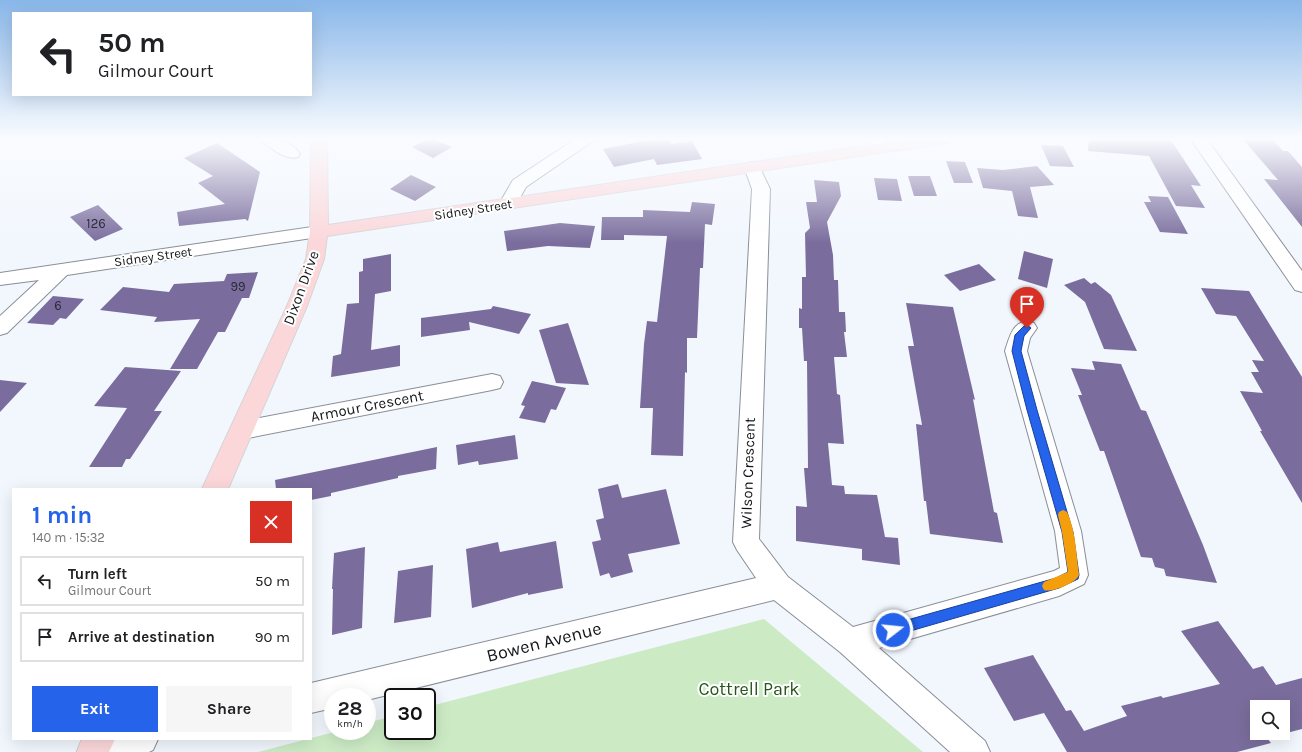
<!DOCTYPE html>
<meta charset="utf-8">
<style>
body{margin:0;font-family:Karla,sans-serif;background:#f6f6f6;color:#202124;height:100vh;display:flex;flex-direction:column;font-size:15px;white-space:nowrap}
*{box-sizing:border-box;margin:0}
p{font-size:13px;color:#757577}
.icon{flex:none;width:22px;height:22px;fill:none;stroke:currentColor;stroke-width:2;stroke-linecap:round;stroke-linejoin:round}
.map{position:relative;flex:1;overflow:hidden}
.details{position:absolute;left:12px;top:488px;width:300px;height:252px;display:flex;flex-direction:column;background:#fff;border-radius:0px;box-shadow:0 4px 16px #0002}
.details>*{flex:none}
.banner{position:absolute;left:12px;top:12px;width:300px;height:84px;border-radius:0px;box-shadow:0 4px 16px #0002;background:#fff;color:#202124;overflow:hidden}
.controls{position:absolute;left:1250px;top:700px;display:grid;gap:8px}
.controls a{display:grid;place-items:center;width:40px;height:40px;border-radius:0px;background:#fff;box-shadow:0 4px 16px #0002;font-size:20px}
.speed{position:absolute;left:324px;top:688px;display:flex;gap:8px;font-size:20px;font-weight:700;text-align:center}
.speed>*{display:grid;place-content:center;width:52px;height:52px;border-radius:50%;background:#fff;box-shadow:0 4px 16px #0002;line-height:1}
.speed small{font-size:10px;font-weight:400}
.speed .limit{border:2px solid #111;border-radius:6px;background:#fff;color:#111}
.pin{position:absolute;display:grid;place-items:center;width:34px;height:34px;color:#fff;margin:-41px -17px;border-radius:50% 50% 50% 0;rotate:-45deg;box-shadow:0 0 4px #0007}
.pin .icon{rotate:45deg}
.me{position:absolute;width:44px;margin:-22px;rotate:74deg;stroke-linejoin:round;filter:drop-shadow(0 0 3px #0008)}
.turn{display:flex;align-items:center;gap:14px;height:84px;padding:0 20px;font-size:18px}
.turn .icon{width:52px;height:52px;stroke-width:2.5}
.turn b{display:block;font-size:28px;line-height:34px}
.round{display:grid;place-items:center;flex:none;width:42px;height:42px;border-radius:0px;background:#f6f6f6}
.overview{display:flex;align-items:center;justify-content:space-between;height:68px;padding:0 20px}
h1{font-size:24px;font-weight:700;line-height:30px;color:#2563eb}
.button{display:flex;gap:8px;margin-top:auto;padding:8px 20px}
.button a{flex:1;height:46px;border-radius:0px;background:#2563eb;color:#fff;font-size:16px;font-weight:700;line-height:46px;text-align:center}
.button a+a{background:#f6f6f6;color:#202124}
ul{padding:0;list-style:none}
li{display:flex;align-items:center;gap:12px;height:50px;margin:0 8px 6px;padding:0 12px;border:2px solid #e0e0e0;border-radius:0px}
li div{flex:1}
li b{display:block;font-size:15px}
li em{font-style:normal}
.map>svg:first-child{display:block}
</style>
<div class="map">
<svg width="1302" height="752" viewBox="0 0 1302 752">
<rect width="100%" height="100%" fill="#f2f7fe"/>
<polygon fill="#ccebc5" points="764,619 923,752 258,752 338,731 367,731 367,723 393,716 393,731 427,731 427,707"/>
<g fill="#7a6d9d" fill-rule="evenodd">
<polygon points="429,138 431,138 452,147 433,158 412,147"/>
<polygon points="659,138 668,138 671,144 692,141 702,159 657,165 654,159 614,167 603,149"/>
<polygon points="1089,138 1167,138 1173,143 1201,186 1191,185 1205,208 1176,206 1149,156 1088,151"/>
<polygon points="1242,138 1272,139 1283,151 1288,151 1302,167 1302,227 1264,179 1278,180"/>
<polygon points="217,143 260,172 248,221 245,219 179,226 177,212 225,204 198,183 213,176 184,158"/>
<polygon points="1041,145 1063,146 1074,167 1050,166"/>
<polygon points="946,161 965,162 973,183 954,183"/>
<polygon points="1037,166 1054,185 1030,187 1038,218 1018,216 1012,191 983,188 977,168 1003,170"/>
<polygon points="411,175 436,187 415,201 390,189"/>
<polygon points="908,176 930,176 937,196 914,196"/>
<polygon points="874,178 897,179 902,201 878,200"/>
<polygon points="814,180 839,182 841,196 827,222 833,255 834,280 838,280 839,312 845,312 846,332 844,332 847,357 834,357 837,394 840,395 844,444 828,443 832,485 844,486 845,494 877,495 885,537 898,538 900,565 862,560 862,549 796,541 796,506 807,507 804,468 808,468 807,361 804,361 802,328 799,328 799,308 802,309 802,277 806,277 805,233 810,228 806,202 817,202"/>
<polygon points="1148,196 1168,197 1188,234 1160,232 1144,202 1151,202"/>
<polygon points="692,202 715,204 712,225 705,224 703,268 700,268 697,338 687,338 687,373 685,372 683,456 651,455 653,408 640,408 644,344 647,321 657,322 667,236 624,235 624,240 601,240 602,217 643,217 643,210 690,212"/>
<polygon points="98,205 123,229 95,241 70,217"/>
<polygon points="560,223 595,226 590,248 548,246 507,251 504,231"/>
<polygon points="1024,251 1053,259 1047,288 1018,279"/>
<polygon points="391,254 391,291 375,294 371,350 400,345 400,366 331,377 333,356 341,354 347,304 359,303 359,272 363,271 363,259"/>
<polygon points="979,264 996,280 960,291 944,275"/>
<polygon points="258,272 249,298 242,298 225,332 218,332 197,369 170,369 200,319 154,322 157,317 100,310 123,287 169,292 174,284 224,281 227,274"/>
<polygon points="1084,278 1091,284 1095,282 1111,295 1137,351 1104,349 1085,302 1064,285"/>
<polygon points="1201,288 1249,291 1302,377 1302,503 1260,431 1262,431 1240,391 1263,393 1251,372 1259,372 1252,360 1264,361 1236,316 1216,314"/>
<polygon points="53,296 84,299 66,319 60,318 53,325 27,323"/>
<polygon points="906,303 953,307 975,400 973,399 994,512 997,513 1003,543 930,534 926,501 924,501 916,424 922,425 908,346 914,346"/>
<polygon points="493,306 531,314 519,334 469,322 470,330 421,337 421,318 491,309"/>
<polygon points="568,323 589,385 556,383 539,330"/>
<polygon points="1092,361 1121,364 1141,410 1146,411 1203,545 1217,583 1166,576 1164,569 1155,567 1152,558 1141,557 1104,451 1100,451 1078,395 1082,395 1071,368 1095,370"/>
<polygon points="125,367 181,371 154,411 162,411 130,459 126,459 122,467 89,467 127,408 94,406"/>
<polygon points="0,380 27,383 0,412"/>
<polygon points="532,381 566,388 556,410 551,409 545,423 519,418 525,406 521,405"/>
<polygon points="515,435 518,459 479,465 478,461 458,465 456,445"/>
<polygon points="437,447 436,469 398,476 398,478 331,493 331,496 311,500 311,489 276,489 275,480"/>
<polygon points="618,484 622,498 666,489 680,544 628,554 633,572 611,578 609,573 600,576 592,542 601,540 596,520 604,518 598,489"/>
<polygon points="556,541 563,588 528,595 528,593 472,608 466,549 498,542 500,552"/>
<polygon points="365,547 362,628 332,635 333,589 332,589 334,553"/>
<polygon points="433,565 431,617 394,623 398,571"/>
<path d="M1218,621L1253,669L1263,666L1276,685L1302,678V729L1267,738L1271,743L1237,752H1067L1044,713L1014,721L984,668L1033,655L1066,711L1071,710L1084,731L1127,716L1121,706L1161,696L1163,698L1220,684L1181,631ZM1257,707H1283V733H1257Z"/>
</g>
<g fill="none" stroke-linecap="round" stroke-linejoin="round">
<g stroke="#898e97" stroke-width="2">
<g id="minor">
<path d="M259,138C274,136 291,141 300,154L298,157C285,161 272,148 261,141Z"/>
<polygon points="577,138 595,138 593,141 526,187 514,208 508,209 502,208 499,204 513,180"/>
<path d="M864,138H881L889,147L887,150C876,153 870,146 864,138Z"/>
<polygon points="1190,138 1206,138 1302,271 1302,292 1295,290"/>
<path d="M752,162L758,164L770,189L759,539L788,577L853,627L1054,571L1060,568L1055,531L1005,351C1010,335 1014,317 1034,323L1037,328L1030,338L1027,351L1081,531L1088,575L1084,584L1059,596L879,648L985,741L990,752H950L840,652L774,600L367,700V697H333V708L311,713V683L756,578L737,550L733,542L752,189L744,167L746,164Z"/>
<polygon points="319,226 325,228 328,232 325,236 67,275 7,333 0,335 0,316 39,280 0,285 0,273"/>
<polygon points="492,374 500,376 503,382 500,388 492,390 243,439 235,437 231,430 235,423 243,421"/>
<polygon points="83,739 158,739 153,750 149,752 77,752 82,740"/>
</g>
</g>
<g stroke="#d5d5d5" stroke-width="2">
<g id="major">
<polygon points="311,138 327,138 328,225 917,138 954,138 952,141 946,143 327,236 324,259 307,306 228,489 202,489 287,306 306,259 310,232"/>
<polygon points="82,739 115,739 109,752 77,752"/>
</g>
</g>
<use href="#minor" fill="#fff" fill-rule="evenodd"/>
<use href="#major" fill="#fbd7da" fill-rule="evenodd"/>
</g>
<linearGradient id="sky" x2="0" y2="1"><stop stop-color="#89b7e9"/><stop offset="0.57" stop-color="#f9fbff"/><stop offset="1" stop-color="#f9fbff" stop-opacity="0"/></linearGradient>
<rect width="1302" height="243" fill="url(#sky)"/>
<polygon fill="#2563eb" stroke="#184099" points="1027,325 1031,328 1024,336 1021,351 1037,410 1073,532 1079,575 1078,579 1059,588 893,636 888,634 887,630 888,626 893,624 1056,578 1068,572 1062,532 1027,410 1012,351 1015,335 1024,326"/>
<path fill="#f59e0b" d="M1063,510L1067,512C1076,531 1076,554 1079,575C1076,583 1052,593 1044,590L1042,586L1044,582L1068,572L1062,532L1058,515L1059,512Z"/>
<g text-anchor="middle" stroke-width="4" stroke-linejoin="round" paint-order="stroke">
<g font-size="13" fill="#131518" stroke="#fff">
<text transform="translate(473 209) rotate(-9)" y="5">Sidney Street</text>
<text transform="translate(153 256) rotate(-8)" y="5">Sidney Street</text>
</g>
<g font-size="13" fill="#2d2b39">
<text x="96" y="228">126</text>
<text x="238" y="291">99</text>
<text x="58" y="310">6</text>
</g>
<g font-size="15" fill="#131518" stroke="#fff">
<text transform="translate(301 288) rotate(-70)" y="5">Dixon Drive</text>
<text transform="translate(367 406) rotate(-11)" y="5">Armour Crescent</text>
<text transform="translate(748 473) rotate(-88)" y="5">Wilson Crescent</text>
</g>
<g font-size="18" fill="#131518" stroke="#fff">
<text transform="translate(544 642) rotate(-14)" y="6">Bowen Avenue</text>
</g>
<g font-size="18" fill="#26561a" stroke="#fff">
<text x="749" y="695">Cottrell Park</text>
</g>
</g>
</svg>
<div class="controls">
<a><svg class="icon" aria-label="search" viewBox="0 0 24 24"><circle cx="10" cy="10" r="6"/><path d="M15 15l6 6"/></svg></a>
</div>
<div class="speed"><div>28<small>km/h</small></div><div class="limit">30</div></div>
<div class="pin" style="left:1027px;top:328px;background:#d93025"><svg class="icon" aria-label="arrive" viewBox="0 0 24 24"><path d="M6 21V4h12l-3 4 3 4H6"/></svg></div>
<svg class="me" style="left:893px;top:630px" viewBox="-20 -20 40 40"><circle r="17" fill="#2563eb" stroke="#fff" stroke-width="3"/><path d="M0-11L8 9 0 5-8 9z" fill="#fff"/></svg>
<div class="banner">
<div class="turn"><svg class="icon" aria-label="left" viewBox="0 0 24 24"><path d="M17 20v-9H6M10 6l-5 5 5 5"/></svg><div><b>50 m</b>Gilmour Court</div></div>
</div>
<section class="details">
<div class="overview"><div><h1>1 min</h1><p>140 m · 15:32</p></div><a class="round" style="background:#d93025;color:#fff"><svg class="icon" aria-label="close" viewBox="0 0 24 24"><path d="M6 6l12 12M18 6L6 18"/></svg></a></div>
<ul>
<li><svg class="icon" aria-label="left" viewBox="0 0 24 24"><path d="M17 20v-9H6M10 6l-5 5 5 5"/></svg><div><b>Turn left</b><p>Gilmour Court</p></div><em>50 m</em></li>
<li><svg class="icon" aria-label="arrive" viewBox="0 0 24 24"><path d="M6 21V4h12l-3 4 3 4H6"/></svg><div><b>Arrive at destination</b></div><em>90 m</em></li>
</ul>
<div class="button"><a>Exit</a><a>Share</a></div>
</section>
</div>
